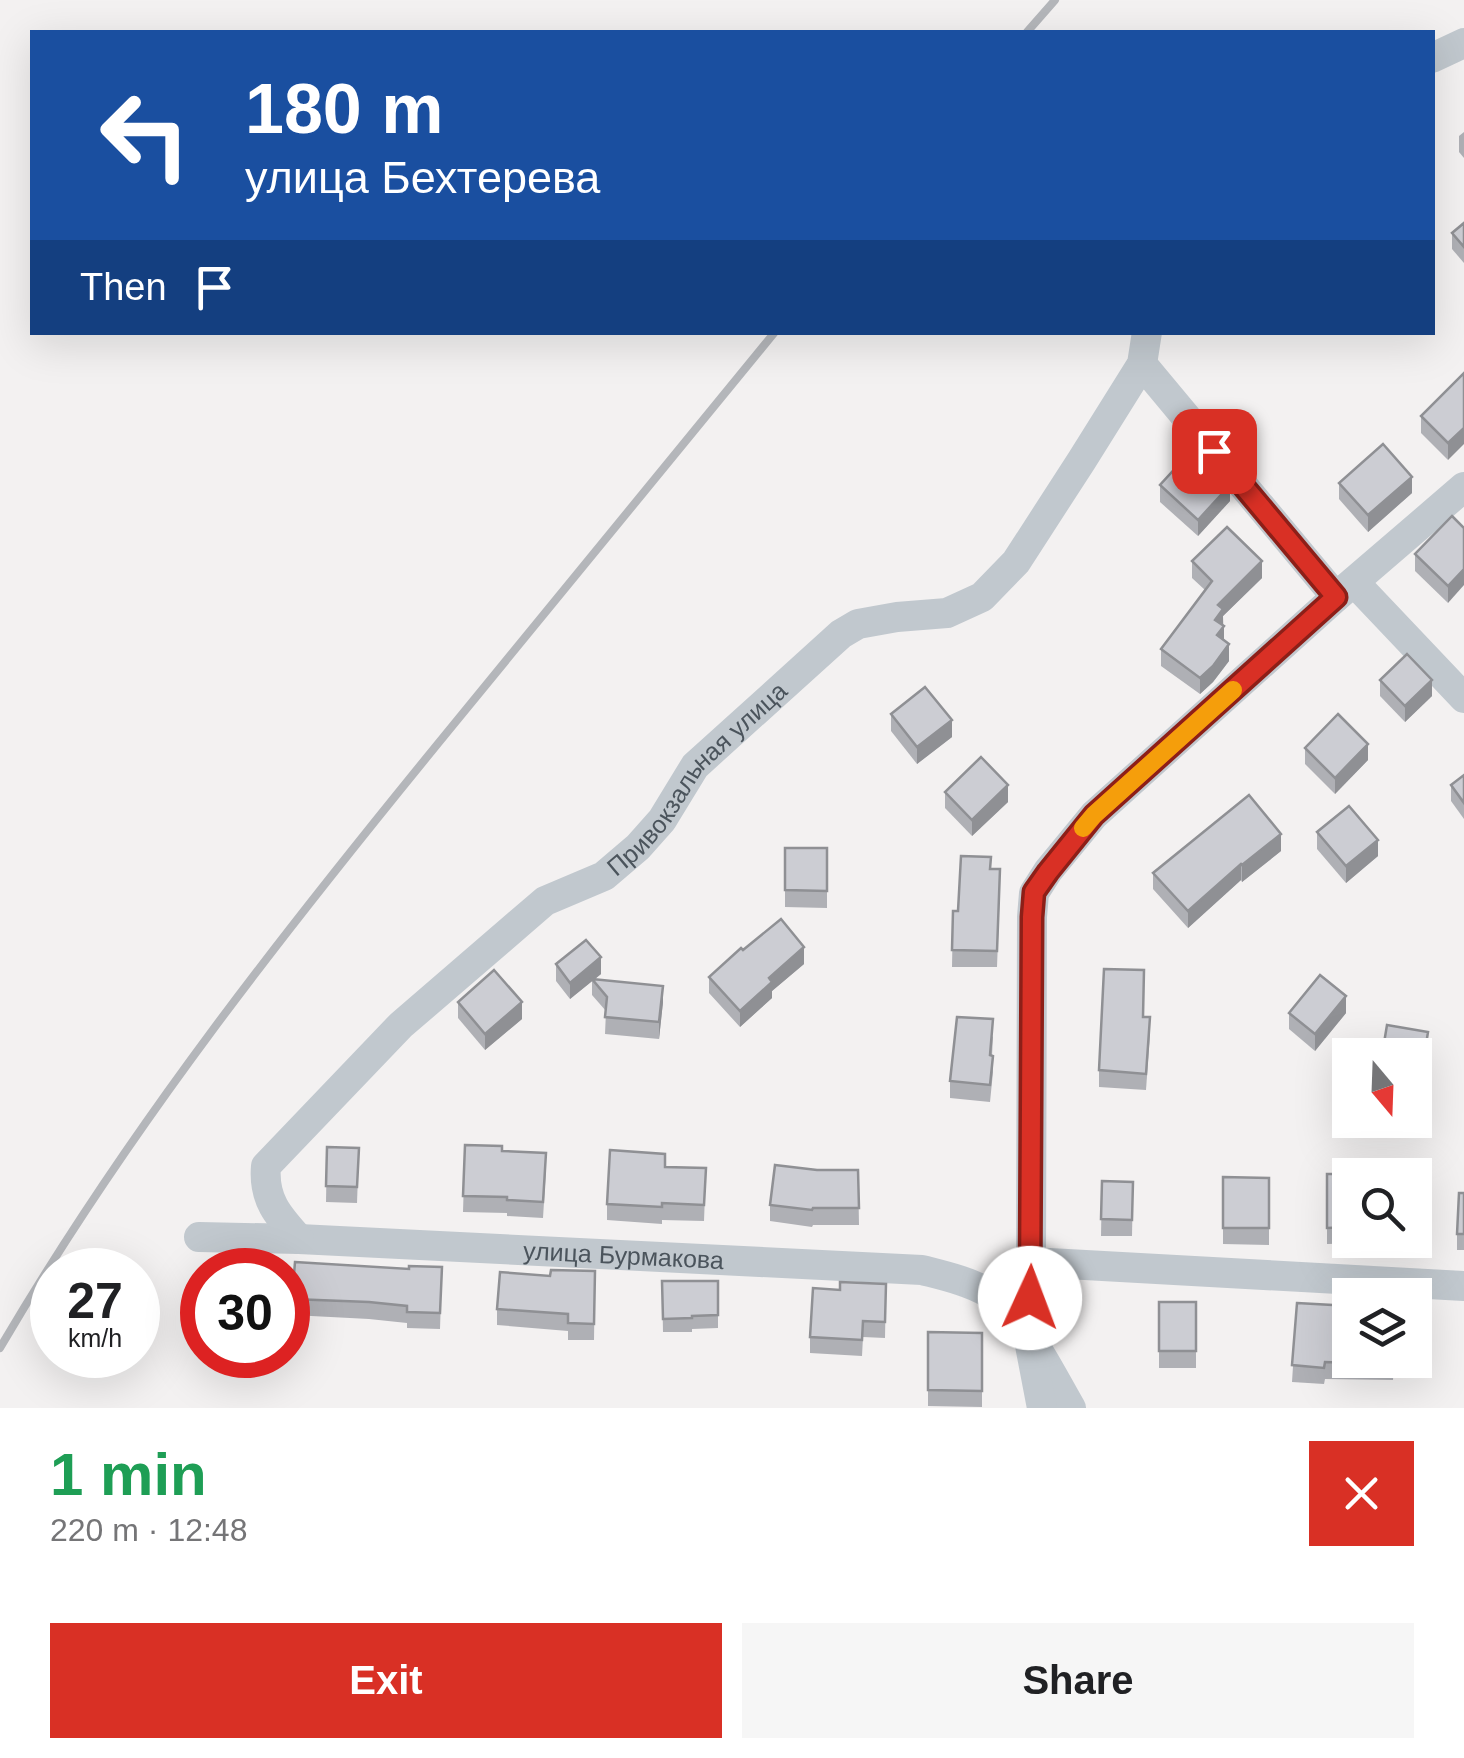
<!DOCTYPE html>
<meta charset="utf-8">
<style>
body{margin:0;font-family:Helvetica,sans-serif;background:#f6f6f6;color:#202124;height:100vh;display:flex;flex-direction:column;font-size:38px;white-space:nowrap}
*{box-sizing:border-box;margin:0}
p{font-size:32px;color:#757577}
.icon{flex:none;width:55px;height:55px;fill:none;stroke:currentColor;stroke-width:2;stroke-linecap:round;stroke-linejoin:round}
.map{position:relative;height:1408px;overflow:hidden}
.sheet{display:flex;flex-direction:column;background:#fff;flex:1}
.sheet>*{flex:none}
.top-card{position:absolute;left:30px;top:30px;width:1405px;height:305px;border-radius:0px;box-shadow:0 10px 40px #0002;background:#1a4fa0;color:#fff;overflow:hidden}
.needle{width:65px;rotate:161deg}
.tools{position:absolute;left:1332px;top:1038px;display:grid;gap:20px}
.tools a{display:grid;place-items:center;width:100px;height:100px;border-radius:0px;background:#fff;box-shadow:0 10px 40px #0002;font-size:50px}
.speed{position:absolute;left:30px;top:1248px;display:flex;gap:20px;font-size:50px;font-weight:700;text-align:center}
.speed>*{display:grid;place-content:center;width:130px;height:130px;border-radius:50%;background:#fff;box-shadow:0 10px 40px #0002;line-height:1}
.speed small{font-size:25px;font-weight:400}
.speed .limit{border:15px solid #d22;background:#fff;color:#111}
.pin{position:absolute;display:grid;place-items:center;width:85px;height:85px;color:#fff;margin:-42px;border-radius:20px;box-shadow:0 5px 15px #0006}
.me{position:absolute;width:110px;margin:-55px;rotate:2deg;stroke-linejoin:round;filter:drop-shadow(0 0 8px #0008)}
.turn{display:flex;align-items:center;gap:35px;height:210px;padding:0 50px;font-size:45px}
.turn .icon{width:130px;height:130px;stroke-width:2.5}
.turn b{display:block;font-size:70px;line-height:85px}
.then{display:flex;align-items:center;height:95px;padding:0 50px;background:#0003;gap:20px;font-size:38px}
.round{display:grid;place-items:center;flex:none;width:105px;height:105px;border-radius:0px;background:#f6f6f6}
.head{display:flex;align-items:center;justify-content:space-between;height:170px;padding:0 50px}
h1{font-size:60px;font-weight:700;line-height:75px;color:#1e9e55}
.primary-button{display:flex;gap:20px;margin-top:auto;padding:20px 50px}
.primary-button a{flex:1;height:115px;border-radius:0px;background:#d93025;color:#fff;font-size:40px;font-weight:700;line-height:115px;text-align:center}
.primary-button a+a{background:#f6f6f6;color:#202124}
.map>svg:first-child{display:block}
</style>
<div class="map">
<svg width="1464" height="1408" viewBox="0 0 1464 1408">
<rect width="100%" height="100%" fill="#f3f1f1"/>
<g fill="none" stroke-linecap="round" stroke-linejoin="round">
<g stroke="#c1c8ce" stroke-width="30">
<polyline points="1432,58 1464,43"/>
<polyline points="1142,364 1336,597"/>
<polyline points="1354,582 1464,698"/>
<path id="s1" d="M199,1237L299,1239L922,1270C945,1276 968,1281 989,1293C1022,1313 1051,1374 1071,1408"/>
<path id="s2" d="M299,1239C278,1216 263,1199 266,1166L401,1025L545,901L604,876L638,847L662,820L695,766L841,634L858,624L897,617L947,613L982,597L1016,562L1082,460L1142,364L1147,332"/>
<polyline points="1031,1262 1464,1286"/>
<polyline points="1042,1408 1028,1335 1031,1262 1032,917 1034,893 1048,871 1094,815 1336,597 1464,487"/>
</g>
<g stroke="#b4b6ba" stroke-width="8">
<polyline points="1027,32 1055,0"/>
<path d="M0,1348C130,1126 291,923 454,724C561,594 668,463 775,332"/>
</g>
</g>
<g fill="#afb0b5">
<polygon points="1464,132 1464,158 1459,152 1459,136"/>
<polygon points="1464,223 1464,263 1452,249 1452,233"/>
<polygon points="1464,373 1448,460 1421,433 1421,416"/>
<polygon points="1339,483 1412,493 1368,532 1339,499"/>
<polygon points="1160,485 1230,501 1198,536 1160,502"/>
<polygon points="1464,528 1448,603 1415,571 1415,554"/>
<polygon points="1192,561 1262,578 1223,616 1224,640 1229,661 1213,682 1200,694 1161,666 1161,649 1205,590 1192,578"/>
<polygon points="1380,680 1432,696 1405,722 1380,696"/>
<polygon points="891,714 952,737 917,764 891,731"/>
<polygon points="1305,748 1368,760 1335,794 1305,764"/>
<polygon points="1464,775 1464,819 1451,801 1451,785"/>
<polygon points="945,792 1008,802 972,836 945,808"/>
<polygon points="1317,832 1378,856 1346,883 1317,849"/>
<polygon points="785,848 827,848 827,908 785,907"/>
<polygon points="1281,851 1242,882 1241,880 1188,928 1153,889 1153,873"/>
<polygon points="990,869 1000,886 997,967 952,967 953,911 958,911"/>
<polygon points="743,950 804,964 772,991 772,998 740,1027 709,993 709,977"/>
<polygon points="556,964 601,974 595,979 663,1002 659,1039 605,1034 606,1011 592,995 592,981 570,999 556,981"/>
<polygon points="458,1002 522,1019 485,1050 458,1018"/>
<polygon points="1289,1013 1346,1013 1315,1051 1289,1029"/>
<polygon points="1143,1017 1150,1034 1146,1090 1099,1087 1099,1070"/>
<polygon points="993,1036 992,1056 993,1072 990,1102 950,1098 950,1081"/>
<polygon points="1428,1048 1422,1086 1415,1085 1415,1055"/>
<polygon points="465,1145 502,1151 546,1170 543,1218 507,1216 507,1213 463,1212"/>
<polygon points="327,1147 359,1148 357,1203 326,1202"/>
<polygon points="665,1167 706,1168 704,1221 662,1220 662,1224 607,1220 607,1204"/>
<polygon points="858,1170 859,1225 813,1225 812,1227 770,1221 770,1205"/>
<polygon points="1327,1174 1350,1175 1350,1240 1368,1240 1368,1243 1327,1244"/>
<polygon points="1223,1177 1269,1178 1269,1245 1223,1244"/>
<polygon points="1102,1181 1133,1182 1132,1236 1101,1236"/>
<polygon points="1464,1193 1464,1250 1457,1250 1457,1234"/>
<polygon points="442,1267 440,1329 407,1328 407,1323 369,1319 292,1315 292,1299 409,1269"/>
<polygon points="595,1271 594,1340 568,1340 568,1331 497,1325 497,1309 550,1276"/>
<polygon points="662,1281 718,1281 718,1328 692,1329 692,1332 663,1332"/>
<polygon points="886,1284 885,1338 863,1337 862,1356 810,1353 810,1337 840,1290"/>
<polygon points="202,1296 202,1336 200,1336"/>
<rect x="1159" y="1302" width="37" height="66"/>
<polygon points="1297,1303 1394,1360 1393,1380 1325,1379 1324,1384 1292,1382"/>
<polygon points="928,1332 982,1333 982,1407 928,1406"/>
</g>
<g fill="#8f9094">
<polygon points="1464,428 1464,444 1448,460 1448,443"/>
<polygon points="1412,477 1412,493 1368,532 1368,515"/>
<polygon points="1230,485 1230,501 1198,536 1198,520"/>
<polygon points="1262,561 1262,578 1223,616 1223,625 1215,620 1218,605"/>
<polygon points="1464,569 1464,585 1448,603 1448,586"/>
<polygon points="1224,626 1224,642 1217,635"/>
<polygon points="1229,644 1229,661 1213,682 1200,694 1200,678"/>
<polygon points="1432,680 1432,696 1405,722 1405,706"/>
<polygon points="952,720 952,737 917,764 917,747"/>
<polygon points="1368,744 1368,760 1335,794 1335,778"/>
<polygon points="1008,785 1008,802 972,836 972,820"/>
<polygon points="1281,834 1281,851 1242,882 1242,865"/>
<polygon points="1378,840 1378,856 1346,883 1346,866"/>
<polygon points="1241,864 1241,880 1188,928 1188,911"/>
<polygon points="804,947 804,964 772,991 772,998 740,1027 740,1011 769,978"/>
<polygon points="601,957 601,974 570,999 570,983"/>
<polygon points="663,986 663,1002 659,1039 659,1022"/>
<polygon points="1346,996 1346,1013 1315,1051 1315,1034"/>
<polygon points="522,1002 522,1019 485,1050 485,1034"/>
<polygon points="1428,1032 1428,1048 1422,1086 1422,1070"/>
</g>
<g fill="#cccdd3" stroke="#8f9094" stroke-width="2.5">
<polygon points="1464,223 1464,247 1452,233"/>
<polygon points="1464,373 1464,428 1448,443 1421,416"/>
<polygon points="1383,444 1412,477 1368,515 1339,483"/>
<polygon points="1192,450 1230,485 1198,520 1160,485"/>
<polygon points="1452,516 1464,528 1464,569 1448,586 1415,554"/>
<polygon points="1227,527 1262,561 1218,605 1223,609 1215,620 1224,626 1217,635 1229,644 1213,666 1200,678 1161,649 1212,581 1192,561"/>
<polygon points="1407,654 1432,680 1405,706 1380,680"/>
<polygon points="925,687 952,720 917,747 891,714"/>
<polygon points="1338,714 1368,744 1335,778 1305,748"/>
<polygon points="981,757 1008,785 972,820 945,792"/>
<polygon points="1464,775 1464,803 1451,785"/>
<polygon points="1249,795 1281,834 1242,865 1241,864 1188,911 1153,873"/>
<polygon points="1349,806 1378,840 1346,866 1317,832"/>
<polygon points="785,848 827,848 827,891 785,890"/>
<polygon points="961,856 991,857 990,869 1000,869 997,951 952,950 953,911 958,911"/>
<polygon points="781,919 804,947 769,978 772,982 740,1011 709,977 741,948 743,950"/>
<polygon points="586,940 601,957 570,983 556,964"/>
<polygon points="1104,969 1144,970 1143,1017 1150,1017 1146,1074 1099,1070"/>
<polygon points="494,970 522,1002 485,1034 458,1002"/>
<polygon points="1320,975 1346,996 1315,1034 1289,1013"/>
<polygon points="592,979 663,986 659,1022 605,1017 607,997"/>
<polygon points="957,1017 993,1019 990,1055 993,1056 990,1085 950,1081"/>
<polygon points="1387,1025 1428,1032 1422,1070 1415,1069 1415,1055 1382,1055"/>
<polygon points="465,1145 502,1146 502,1151 546,1153 543,1202 507,1200 507,1197 463,1196"/>
<polygon points="327,1147 359,1148 357,1187 326,1186"/>
<polygon points="610,1150 665,1154 665,1167 706,1168 704,1205 662,1203 662,1207 607,1204"/>
<polygon points="775,1165 817,1170 858,1170 859,1208 813,1208 812,1210 770,1205"/>
<polygon points="1327,1174 1367,1174 1367,1175 1350,1175 1350,1227 1327,1228"/>
<polygon points="1223,1177 1269,1178 1269,1228 1223,1228"/>
<polygon points="1102,1181 1133,1182 1132,1220 1101,1219"/>
<polygon points="1459,1193 1464,1193 1464,1234 1457,1234"/>
<polygon points="295,1262 409,1269 409,1266 442,1267 440,1313 407,1312 407,1306 369,1302 292,1299"/>
<polygon points="551,1270 595,1271 594,1324 568,1323 568,1314 497,1309 500,1272 550,1276"/>
<polygon points="662,1281 718,1281 718,1315 692,1316 692,1318 663,1319"/>
<polygon points="840,1282 886,1284 885,1322 863,1321 862,1340 810,1337 813,1288 840,1290"/>
<rect x="1159" y="1302" width="37" height="49"/>
<polygon points="1297,1303 1350,1306 1350,1360 1393,1360 1393,1364 1325,1362 1324,1368 1292,1365"/>
<polygon points="928,1332 982,1333 982,1391 928,1390"/>
</g>
<g fill="none" stroke-linecap="round" stroke-linejoin="round">
<g stroke="#8d1f18" stroke-width="25">
<polyline id="route" points="1030,1298 1032,917 1034,892 1048,872 1094,815 1336,597 1214,451"/>
</g>
<use href="#route" stroke="#d93025" stroke-width="18"/>
<polyline stroke="#f59e0b" stroke-width="18" points="1083,828 1094,815 1233,690"/>
</g>
<g text-anchor="middle" stroke-width="10" stroke-linejoin="round" paint-order="stroke">
<g font-size="25" fill="#4b545c" stroke="#fff">
<text dy="9" stroke="none"><textPath href="#s2" startOffset="668">Привокзальная улица</textPath></text>
<text dy="9" stroke="none"><textPath href="#s1" startOffset="425">улица Бурмакова</textPath></text>
</g>
</g>
</svg>
<div class="tools">
<a><svg class="needle" viewBox="-14 -14 28 28"><path d="M0-13l5 13h-10z" fill="#e53935"/><path d="M0 13l5-13h-10z" fill="#757577"/></svg></a>
<a><svg class="icon" aria-label="search" viewBox="0 0 24 24"><circle cx="10" cy="10" r="6"/><path d="M15 15l6 6"/></svg></a>
<a><svg class="icon" aria-label="layers" viewBox="0 0 24 24"><path d="M12 4l9 5-9 5-9-5zM3 14l9 5 9-5"/></svg></a>
</div>
<div class="speed"><div>27<small>km/h</small></div><div class="limit">30</div></div>
<div class="pin" style="left:1214px;top:451px;background:#d93025"><svg class="icon" aria-label="arrive" viewBox="0 0 24 24"><path d="M6 21V4h12l-3 4 3 4H6"/></svg></div>
<svg class="me" style="left:1030px;top:1298px" viewBox="-20 -20 40 40"><circle r="19" fill="#fff"/><path d="M0-13L10 11 0 6-10 11z" fill="#d93025"/></svg>
<div class="top-card">
<div class="turn"><svg class="icon" aria-label="left" viewBox="0 0 24 24"><path d="M17 20v-9H6M10 6l-5 5 5 5"/></svg><div><b>180 m</b>улица Бехтерева</div></div>
<div class="then">Then<svg class="icon" aria-label="arrive" viewBox="0 0 24 24"><path d="M6 21V4h12l-3 4 3 4H6"/></svg></div>
</div>
</div>
<section class="sheet">
<div class="head"><div><h1>1 min</h1><p>220 m · 12:48</p></div><a class="round" style="background:#d93025;color:#fff"><svg class="icon" aria-label="close" viewBox="0 0 24 24"><path d="M6 6l12 12M18 6L6 18"/></svg></a></div>
<div class="primary-button"><a>Exit</a><a>Share</a></div>
</section>
